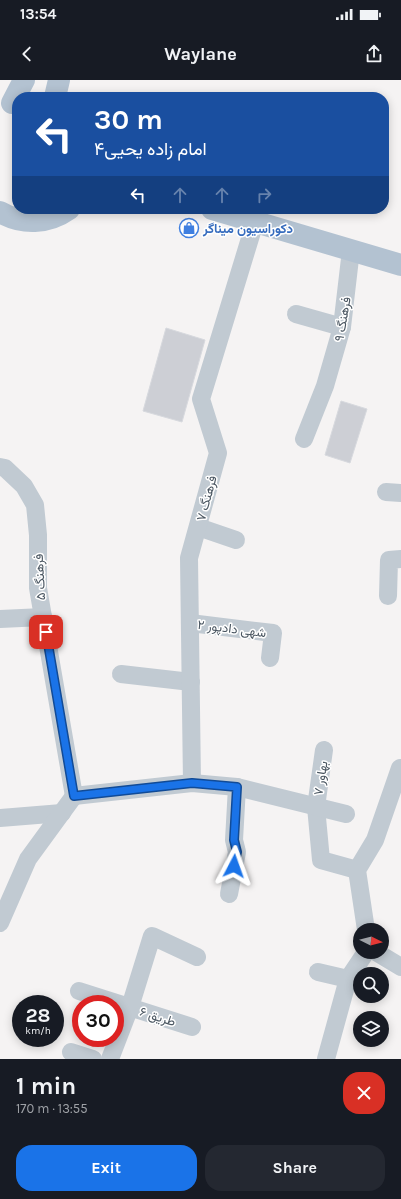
<!DOCTYPE html>
<meta charset="utf-8">
<style>
body{margin:0;font-family:Karla,Vazirmatn,sans-serif;background:#242831;color:#f1f3f6;height:100vh;display:flex;flex-direction:column;font-size:15px;white-space:nowrap}
*{box-sizing:border-box;margin:0}
p{font-size:13px;color:#9ea1a6}
.icon{flex:none;width:22px;height:22px;fill:none;stroke:currentColor;stroke-width:2;stroke-linecap:round;stroke-linejoin:round}
.map{position:relative;height:979px;overflow:hidden}
.side{display:flex;flex-direction:column;background:#171b24;flex:1}
.side>*{flex:none}
.banner{position:absolute;left:12px;top:12px;width:377px;height:122px;border-radius:16px;box-shadow:0 2px 10px #0003;background:#1a4fa0;color:#fff;overflow:hidden}
.needle{width:26px;rotate:96deg}
.buttons{position:absolute;left:353px;top:843px;display:grid;gap:8px}
.buttons a{display:grid;place-items:center;width:36px;height:36px;border-radius:50%;background:#171b24;box-shadow:0 2px 10px #0003;font-size:20px}
.speed{position:absolute;left:12px;top:915px;display:flex;gap:8px;font-size:20px;font-weight:700;text-align:center}
.speed>*{display:grid;place-content:center;width:52px;height:52px;border-radius:50%;background:#171b24;box-shadow:0 2px 10px #0003;line-height:1}
.speed small{font-size:10px;font-weight:400}
.speed .limit{border:6px solid #d22;background:#fff;color:#111}
.pin{position:absolute;display:grid;place-items:center;width:34px;height:34px;color:#fff;margin:-17px;border-radius:8px;box-shadow:0 2px 6px #0006}
.me{position:absolute;width:44px;margin:-22px;rotate:4deg;stroke-linejoin:round;filter:drop-shadow(0 0 3px #0008)}
.turn{display:flex;align-items:center;gap:14px;height:84px;padding:0 16px;font-size:18px}
.turn .icon{width:52px;height:52px;stroke-width:2.5}
.turn b{display:block;font-size:28px;line-height:34px}
.lanes{display:flex;align-items:center;height:38px;padding:0 16px;background:#0003;justify-content:center;gap:20px;direction:ltr}
.lanes .off{opacity:.35}
.round{display:grid;place-items:center;flex:none;width:42px;height:42px;border-radius:16px;background:#242831}
.summary{display:flex;align-items:center;justify-content:space-between;height:68px;padding:0 16px}
h1{font-size:24px;font-weight:700;line-height:30px}
.action{display:flex;gap:8px;margin-top:auto;padding:8px 16px}
.action a{flex:1;height:46px;border-radius:16px;background:#1a73e8;color:#fff;font-size:16px;font-weight:700;line-height:46px;text-align:center}
.action a+a{background:#242831;color:#f1f3f6}
.status{display:flex;justify-content:space-between;align-items:center;height:28px;padding:0 20px;background:#171b24;direction:ltr}
.status svg{height:11px;fill:currentColor}
header{display:flex;justify-content:space-between;align-items:center;height:52px;padding:0 16px;background:#171b24;font-size:18px;font-weight:700}
.map>svg:first-child{display:block}
</style>
<div class="status"><b>13:54</b><svg viewBox="0 0 49 12"><path d="M0 12V9h3v3zM5 12V6h3v6zM10 12V3h3v9zM15 12V0h3v12zM26 1h20v11H26zM47 4h2v5h-2z"/></svg></div>
<header><svg class="icon" aria-label="back" viewBox="0 0 24 24"><path d="M15 5l-7 7 7 7"/></svg>Waylane<svg class="icon" aria-label="share" viewBox="0 0 24 24"><path d="M12 15V3M7 8l5-5 5 5M5 13v7h14v-7"/></svg></header>
<div class="map">
<svg width="401" height="979" viewBox="0 0 401 979">
<rect width="100%" height="100%" fill="#f5f3f3"/>
<g fill="#cdcfd5" stroke="#d7d9de">
<polygon points="166,248 205,260 182,342 143,331"/>
<polygon points="341,321 367,329 350,383 325,375"/>
</g>
<g fill="none" stroke-linecap="round" stroke-linejoin="round">
<g stroke="#c1cad2" stroke-width="18">
<polyline points="296,234 342,247"/>
<polyline points="304,359 325,306 342,247 351,170"/>
<polyline points="0,387 5,388 24,406 35,425 38,455 38,508 74,716"/>
<polyline points="386,412 401,413"/>
<polyline points="198,447 236,460"/>
<polyline points="388,516 389,480 401,479"/>
<polyline points="0,539 43,537"/>
<polyline points="190,543 273,553 270,578"/>
<polyline points="121,594 191,602"/>
<polyline points="324,670 316,727 321,780 357,790"/>
<polyline points="192,703 189,478 218,373 201,319 255,142"/>
<polyline points="74,716 192,703 237,707 346,734"/>
<polyline points="0,738 62,733"/>
<polyline points="229,814 237,772 234,760 237,707"/>
<polyline points="0,843 28,779 74,716"/>
<polyline points="366,850 357,790 375,760 400,688"/>
<polyline points="376,872 401,887"/>
<polyline points="318,892 348,899 366,872"/>
<polyline points="79,911 192,947"/>
<polyline points="71,972 93,979"/>
<polyline points="110,979 130,927 152,856 197,877"/>
<polyline points="326,979 348,899"/>
</g>
<g stroke="#b3c2d1" stroke-width="22">
<polyline points="55,17 59,0"/>
<polyline points="12,23 24,0"/>
<polyline points="212,129 401,185"/>
<path d="M0,132C22,145 48,144 69,129"/>
</g>
</g>
<g fill="none" stroke-linecap="round" stroke-linejoin="round">
<g stroke="#114b97" stroke-width="10">
<polyline id="route" points="46,552 74,716 192,703 237,707 234,760 237,772 234,786"/>
</g>
<use href="#route" stroke="#1a73e8" stroke-width="7"/>
</g>
<defs>
<g id="shop-ring" transform="scale(1)"><circle r="9.5" fill="#fff" stroke="#3f7fe0" stroke-width="1.5"/><path d="M-5-2.5h2.3a2.7 3.5 0 0 1 5.4 0H5L5.5 6h-11ZM-1.5-2.5h3a1.5 2.3 0 0 0-3 0Z" fill="#3f7fe0"/></g>
</defs>
<g fill-rule="evenodd">
<use href="#shop-ring" x="189" y="148"/>
</g>
<g text-anchor="middle" stroke-width="3" stroke-linejoin="round" paint-order="stroke">
<g font-size="13" font-weight="bold" fill="#366cbe" stroke="#fff" text-anchor="start">
<text x="203" y="153">دکوراسیون میناگر</text>
</g>
<g font-size="13" fill="#4a5661" stroke="#fff">
<text transform="translate(342 239) rotate(-80)" y="5">فرهنگ ۹</text>
<text transform="translate(206 418) rotate(-75)" y="5">فرهنگ ۷</text>
<text transform="translate(39 497) rotate(-93)" y="5">فرهنگ ۵</text>
<text transform="translate(232 548) rotate(7)" y="5">شهی دادپور ۲</text>
<text transform="translate(320 698) rotate(-81)" y="5">بهاور ۷</text>
<text transform="translate(158 936) rotate(18)" y="5">طریق ۶</text>
</g>
</g>
</svg>
<div class="buttons">
<a><svg class="needle" viewBox="-14 -14 28 28"><path d="M0-13l5 13h-10z" fill="#e53935"/><path d="M0 13l5-13h-10z" fill="#9ea1a6"/></svg></a>
<a><svg class="icon" aria-label="search" viewBox="0 0 24 24"><circle cx="10" cy="10" r="6"/><path d="M15 15l6 6"/></svg></a>
<a><svg class="icon" aria-label="layers" viewBox="0 0 24 24"><path d="M12 4l9 5-9 5-9-5zM3 14l9 5 9-5"/></svg></a>
</div>
<div class="speed"><div>28<small>km/h</small></div><div class="limit">30</div></div>
<div class="pin" style="left:46px;top:552px;background:#d93025"><svg class="icon" aria-label="arrive" viewBox="0 0 24 24"><path d="M6 21V4h12l-3 4 3 4H6"/></svg></div>
<svg class="me" style="left:234px;top:786px" viewBox="-20 -20 40 40"><path d="M0-17L14 15 0 8-14 15z" fill="#1a73e8" stroke="#fff" stroke-width="4"/></svg>
<div class="banner">
<div class="turn"><svg class="icon" aria-label="left" viewBox="0 0 24 24"><path d="M17 20v-9H6M10 6l-5 5 5 5"/></svg><div><b>30 m</b>امام زاده یحیی۴</div></div>
<div class="lanes"><svg class="icon" aria-label="left" viewBox="0 0 24 24"><path d="M17 20v-9H6M10 6l-5 5 5 5"/></svg><svg class="icon off" aria-label="ahead" viewBox="0 0 24 24"><path d="M12 20V5M6 11l6-6 6 6"/></svg><svg class="icon off" aria-label="ahead" viewBox="0 0 24 24"><path d="M12 20V5M6 11l6-6 6 6"/></svg><svg class="icon off" aria-label="right" viewBox="0 0 24 24"><path d="M7 20v-9h11M14 6l5 5-5 5"/></svg></div>
</div>
</div>
<section class="side">
<div class="summary"><div><h1>1 min</h1><p>170 m · 13:55</p></div><a class="round" style="background:#d93025;color:#fff"><svg class="icon" aria-label="close" viewBox="0 0 24 24"><path d="M6 6l12 12M18 6L6 18"/></svg></a></div>
<div class="action"><a>Exit</a><a>Share</a></div>
</section>
